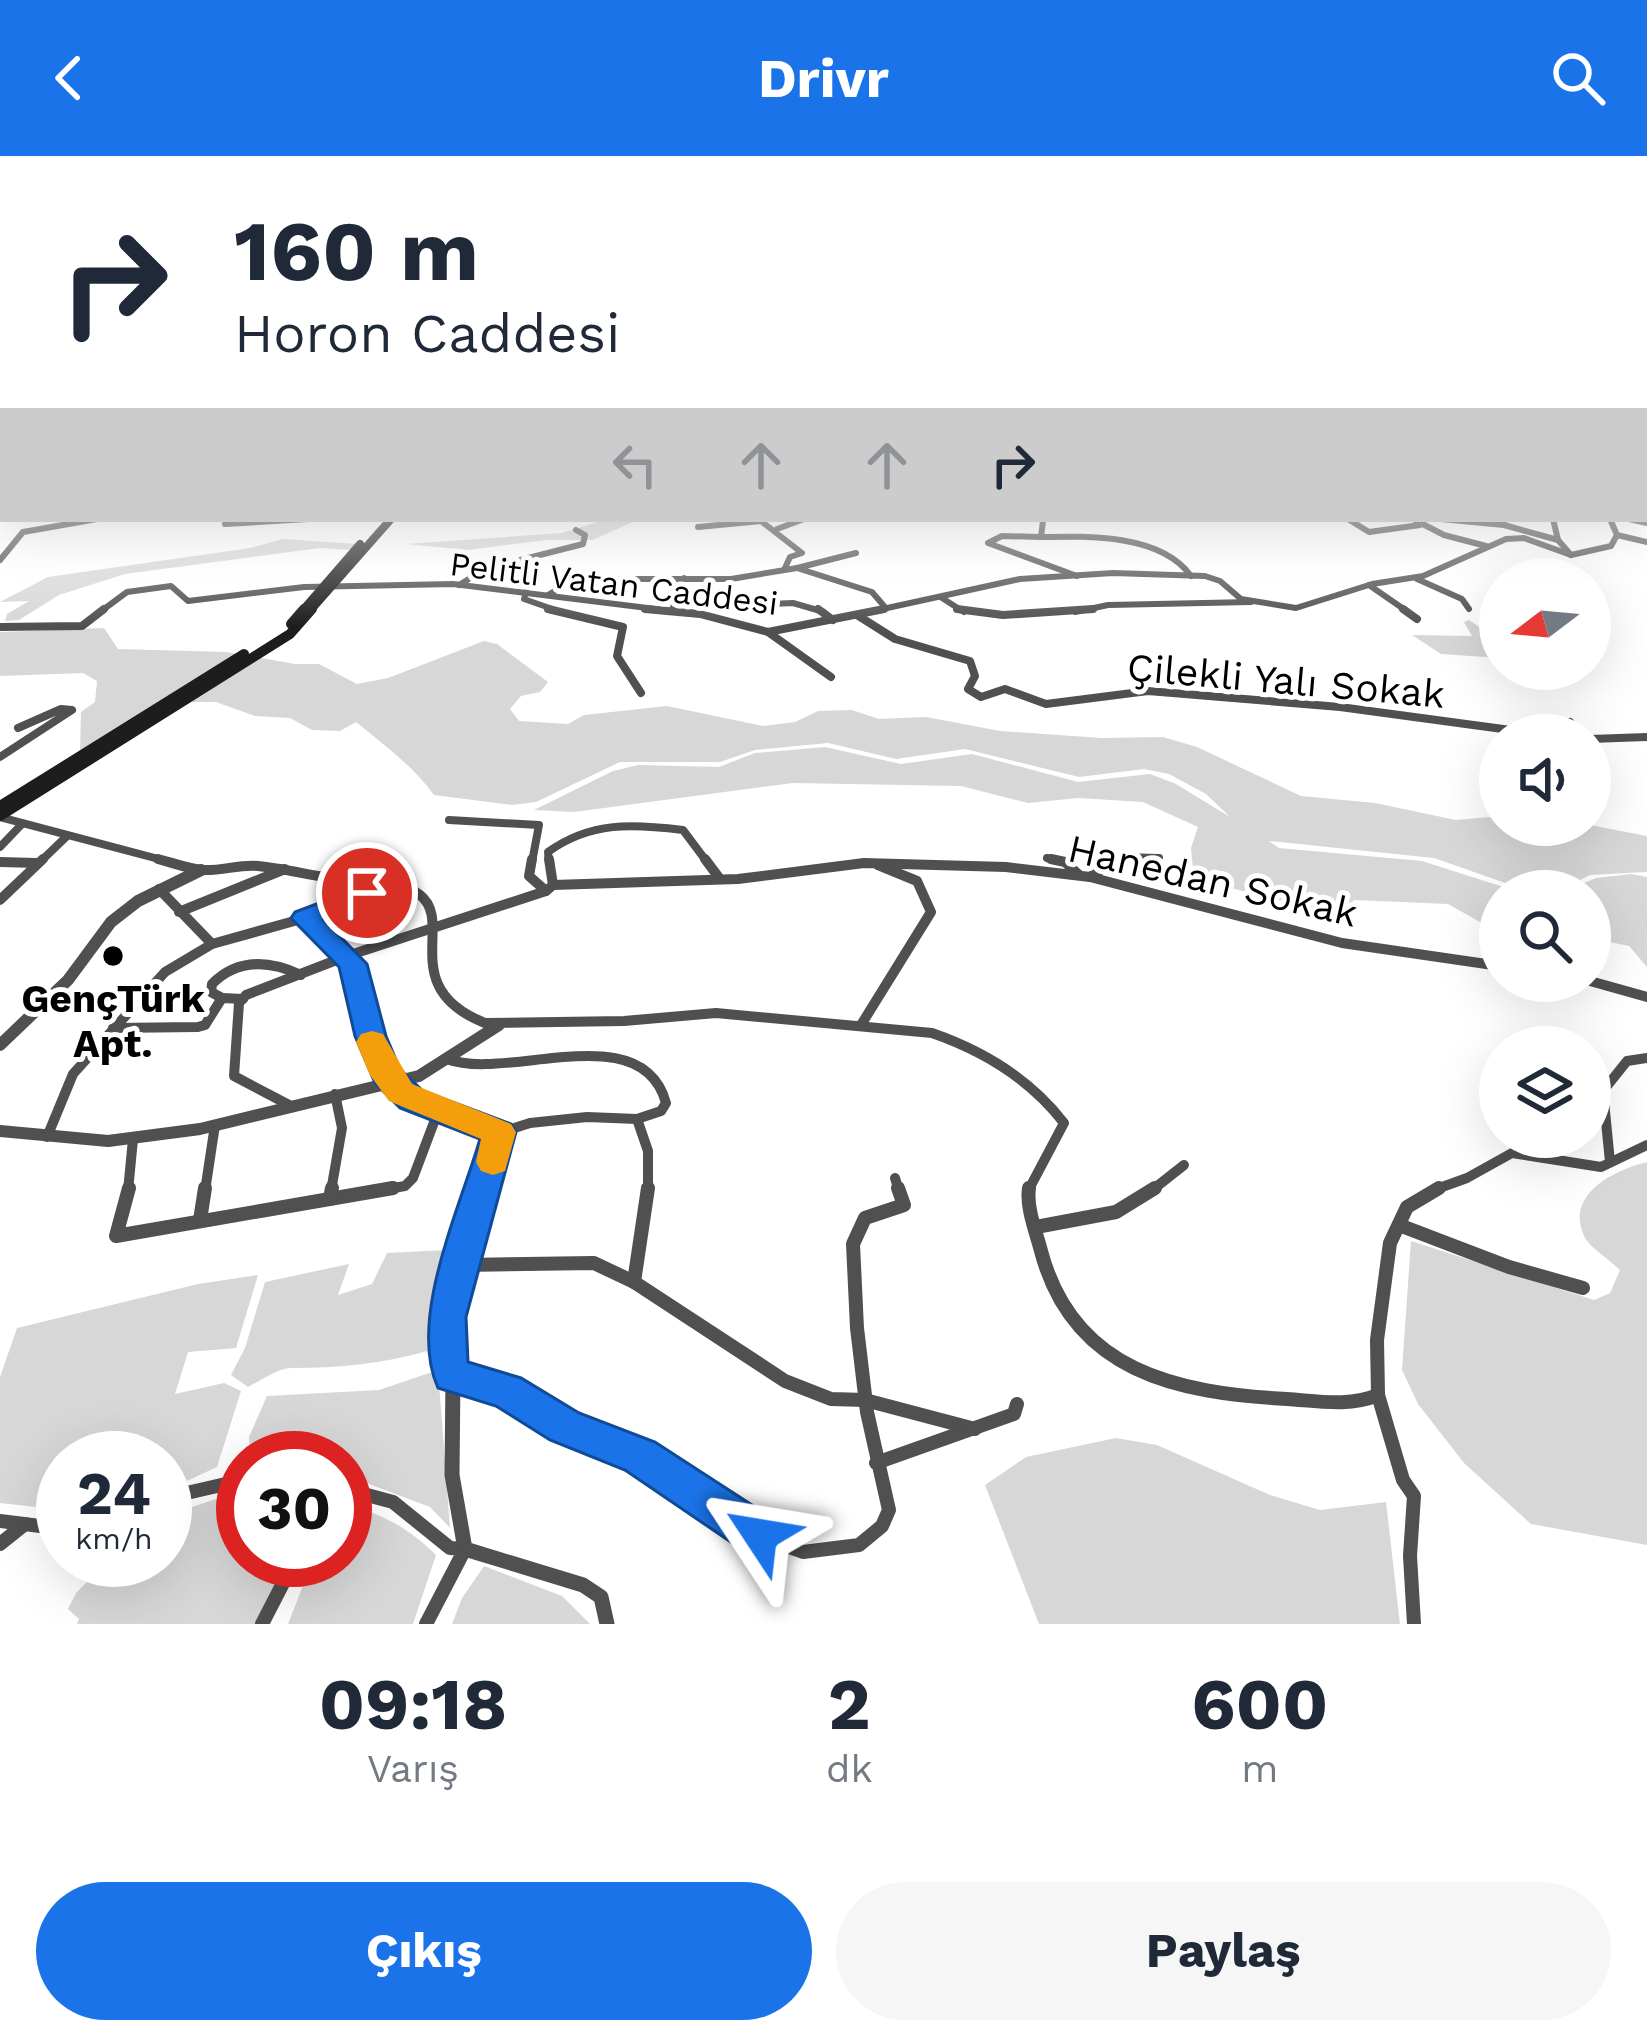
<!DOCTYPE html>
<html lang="tr">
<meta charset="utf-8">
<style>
body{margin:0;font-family:"Work Sans",sans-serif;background:#f6f6f7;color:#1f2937;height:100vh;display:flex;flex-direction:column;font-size:45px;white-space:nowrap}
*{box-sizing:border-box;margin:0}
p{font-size:39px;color:#747a83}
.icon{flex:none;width:66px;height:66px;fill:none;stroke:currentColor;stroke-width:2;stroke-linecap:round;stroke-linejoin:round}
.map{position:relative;height:1468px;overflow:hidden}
.details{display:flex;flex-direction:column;background:#fff;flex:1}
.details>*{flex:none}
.top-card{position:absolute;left:0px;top:0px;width:1647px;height:366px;box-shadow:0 12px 48px #0002;background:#fff;color:#1f2937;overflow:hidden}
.needle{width:78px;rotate:254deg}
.controls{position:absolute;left:1479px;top:402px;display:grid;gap:24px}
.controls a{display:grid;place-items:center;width:132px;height:132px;border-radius:50%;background:#fff;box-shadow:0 12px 48px #0002;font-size:60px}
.speed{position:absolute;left:36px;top:1275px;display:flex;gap:24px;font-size:60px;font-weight:700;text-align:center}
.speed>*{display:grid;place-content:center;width:156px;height:156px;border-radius:50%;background:#fff;box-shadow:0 12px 48px #0002;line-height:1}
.speed small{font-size:30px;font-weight:400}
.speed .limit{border:18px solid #d22;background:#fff;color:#111}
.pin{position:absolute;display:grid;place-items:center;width:102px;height:102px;color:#fff;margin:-51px;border:6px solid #fff;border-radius:50%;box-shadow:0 3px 12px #0007}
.me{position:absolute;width:132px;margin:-66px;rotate:303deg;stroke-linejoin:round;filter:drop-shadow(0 0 9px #0008)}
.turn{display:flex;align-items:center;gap:42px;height:252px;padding:0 36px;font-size:54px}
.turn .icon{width:156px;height:156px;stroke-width:2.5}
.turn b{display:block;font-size:84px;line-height:102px}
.lanes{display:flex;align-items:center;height:114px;padding:0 36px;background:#0003;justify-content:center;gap:60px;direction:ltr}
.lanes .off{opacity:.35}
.eta{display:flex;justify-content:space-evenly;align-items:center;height:204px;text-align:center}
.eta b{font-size:72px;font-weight:700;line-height:84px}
.cta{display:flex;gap:24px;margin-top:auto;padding:24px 36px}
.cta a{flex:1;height:138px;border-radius:72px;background:#1a73e8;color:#fff;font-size:48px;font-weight:700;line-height:138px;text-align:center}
.cta a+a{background:#f6f6f7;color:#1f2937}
header{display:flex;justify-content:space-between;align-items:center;height:156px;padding:0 36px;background:#1a73e8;color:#fff;font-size:54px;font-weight:700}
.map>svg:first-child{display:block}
</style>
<header><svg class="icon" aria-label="back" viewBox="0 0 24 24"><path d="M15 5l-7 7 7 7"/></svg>Drivr<svg class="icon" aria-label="search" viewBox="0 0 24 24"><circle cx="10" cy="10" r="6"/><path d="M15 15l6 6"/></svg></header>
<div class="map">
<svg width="1647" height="1468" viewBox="0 0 1647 1468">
<rect width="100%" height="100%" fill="#fff"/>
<g fill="#d7d7d7">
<polygon points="607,363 639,363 593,384 546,384 468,394 407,388 562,377"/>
<polygon points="283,383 357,388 351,394 320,392 125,418 59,439 19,464 5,465 7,458 29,445 0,446 48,421 250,392"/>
<polygon points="1469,464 1500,485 1500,502 1441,498 1412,479 1472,480 1464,466"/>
<path d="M104,472L118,493L226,496L295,508H319L357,528L388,522L484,485L497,488L548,526L540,536L521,540L510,553L519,565L568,568L584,559L667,550L763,570L795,566L818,555L852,554L879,563L926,561L1000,575L1101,582L1163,581L1197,591L1301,640L1375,647L1456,664L1500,660V669H1590L1647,680V716L1590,719L1568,730L1528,735L1434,702L1269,685L1279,692L1422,705L1516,735H1500V768L1480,766L1448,748L1354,744L1341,760L1231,732L1193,713L1191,692L1198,671L1143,646L1078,642L1028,647L961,630L793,627L574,656L534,654L613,615L638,609L719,611L755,597L825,591L901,608L972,598L1078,626L1150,618L1176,628L1230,661L1206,638L1169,618L1144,613L1079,621L965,593L896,603L828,587L755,594L720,606H620L536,646L512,649L434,639C414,611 383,588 356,566L340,575L312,574L290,562L255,560L216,546H186L80,598L81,556L95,546L97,525L83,517L0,520V476Z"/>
<polygon points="1631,718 1647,721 1647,811 1629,790 1590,782 1590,735 1565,735 1596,722"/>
<path d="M1647,1006V1389L1531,1368L1464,1307L1418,1248L1402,1214L1411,1085L1594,1144L1610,1137L1620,1114C1611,1105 1592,1093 1585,1082C1563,1039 1614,1014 1647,1006Z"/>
<path d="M447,1094L442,1158L431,1194C383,1208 340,1212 291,1212C278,1212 260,1225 248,1231L231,1219L245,1192L265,1126L349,1108L338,1139L372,1128L387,1097Z"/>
<polygon points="258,1119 236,1192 188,1196 175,1238 224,1227 241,1235 217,1311 165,1335 165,1302 63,1302 63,1354 0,1347 0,1221 17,1172 198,1128"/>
<polygon points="438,1214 450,1372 430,1351 345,1319 345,1302 250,1302 249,1281 267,1240 379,1234"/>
<polygon points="1116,1282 1157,1289 1270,1339 1320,1354 1386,1346 1400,1468 1039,1468 985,1329 1026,1301"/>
<polygon points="237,1336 243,1336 243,1404 285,1404 262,1468 77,1468 79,1463 68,1453 76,1437 109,1404 165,1404 165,1360"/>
<path d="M345,1348C382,1358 409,1372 436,1399L413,1468H288L313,1404H345Z"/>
<polygon points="484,1410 562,1440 590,1468 452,1468 462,1442"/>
</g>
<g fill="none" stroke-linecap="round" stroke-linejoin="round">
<g stroke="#505050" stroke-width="6">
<polyline points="1348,363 1369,376 1420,369"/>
<polyline points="1413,363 1444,379 1486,390"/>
<polyline points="1441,363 1504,369 1503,363"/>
<polyline points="1553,363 1558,384 1571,399"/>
<polyline points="1629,363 1647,367"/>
<polyline points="1043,365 1041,381 1002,380 988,387 1077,420"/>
<polyline points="225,368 308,363"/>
<polyline points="1504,369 1558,384"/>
<polyline points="698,371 761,365 802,397 790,401 785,412"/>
<polyline points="777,373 804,363"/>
<polyline points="1617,379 1647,386"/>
<path d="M1041,381C1088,380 1161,378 1191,420"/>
<polyline points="856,397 797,412 872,436 884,450"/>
<polyline points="1417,423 1462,443 1469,453"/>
<polyline points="459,429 485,413 583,388 585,379 576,374"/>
<polyline points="1369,429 1408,456"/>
<polyline points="526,436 524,443 561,456"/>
<polyline points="548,439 574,423 731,423 797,412"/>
<polyline points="942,442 964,456"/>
<polyline points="748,449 793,447 824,456"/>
<polyline points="672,454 684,422"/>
<polyline points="100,456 127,436 171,430 188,445 304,431 453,428 680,456"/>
<polyline points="869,456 1020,423 1113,417 1205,420 1220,425 1241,443 1296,452 1372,428 1423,420 1506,383 1524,382 1571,399 1611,390 1617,379 1610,363"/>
<polyline points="1075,456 1108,449 1251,446"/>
</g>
<g stroke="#505050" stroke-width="8">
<polyline points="548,453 623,471 617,500 641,537"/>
<polyline points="645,453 700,458 768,476 884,453"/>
<polyline points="818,453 833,464"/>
<polyline points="957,453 1003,459 1093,453"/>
<polyline points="1403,453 1417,463"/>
<polyline points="857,459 895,483 970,505 975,520 968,533 981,541 1005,533 1046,548 1148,535 1340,551 1547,579"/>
<polyline points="0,471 82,470 104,453"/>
<polyline points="768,476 831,521"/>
<polyline points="1553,579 1570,566"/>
<polyline points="1590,583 1647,581"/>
<polyline points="0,601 72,554 61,553 18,572"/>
<polyline points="0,661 170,706"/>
<polyline points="449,664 539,669 532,706"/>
<polyline points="0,691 22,668"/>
<polyline points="1047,702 1064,706"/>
<polyline points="40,706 66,681"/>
<path d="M549,706L548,696C591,665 633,668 683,674L707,706"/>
<polyline points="1113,706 1120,701 1159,702"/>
</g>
<g stroke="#505050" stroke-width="10">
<path d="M158,703C173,707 189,713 203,714C222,715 240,708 258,710C289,713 319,722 349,724C374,726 399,723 420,739C455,766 396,832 485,867L624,865L716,857L932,877C984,895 1030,923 1064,967L1028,1035"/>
<polyline points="532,703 529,720 546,735"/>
<polyline points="705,703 720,723"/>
<polyline points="1051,703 1065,706 1079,719"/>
<polyline points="0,706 36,707"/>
<polyline points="1090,721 1117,703"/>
<polyline points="553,729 738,723 864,707 1006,711 1090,721 1342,787 1500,810"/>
<polyline points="159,733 212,788"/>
<polyline points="0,744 43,703"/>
<polyline points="179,756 285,713"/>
<polyline points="1590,825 1647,841"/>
<path d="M222,842L211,836L212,828C238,802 269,804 301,819"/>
<polyline points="861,869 931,756 917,725 878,709"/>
<polyline points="113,872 198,871 205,869 222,842 243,843"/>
<path d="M447,903C506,926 642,859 666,947L661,955L637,963L587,961L530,967L499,977"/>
<polyline points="291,950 234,920 239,847 246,839 347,800 546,735 553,729 549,703"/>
<polyline points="637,963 648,995 648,1035"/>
<polyline points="47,981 73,918 165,816 212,788 305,762 395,728"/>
<polyline points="1610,1006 1603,935 1627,905 1647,902"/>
<polyline points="895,1022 899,1035"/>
<polyline points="128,1035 133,983"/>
<polyline points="205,1035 215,969"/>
<polyline points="331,1035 342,972 335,938"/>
<polyline points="376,1035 405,1030 413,1022 439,953"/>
<polyline points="1151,1035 1184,1009"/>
<polyline points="1431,1035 1467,1022 1512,997 1601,1011 1647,989"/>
</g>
<g stroke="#505050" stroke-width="14">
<polyline points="129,1032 116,1080 393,1032"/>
<path d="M1029,1032C1026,1051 1036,1076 1041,1095C1073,1216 1177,1237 1287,1243C1318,1245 1349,1251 1378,1239"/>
<polyline points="330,1043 332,1032"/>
<polyline points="200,1064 205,1032"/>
<polyline points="1399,1069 1509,1111 1583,1132"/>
<polyline points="1036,1071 1116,1056 1155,1032"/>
<polyline points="462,1109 594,1107 634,1126 785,1225 831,1243 865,1244 975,1273"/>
<polyline points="634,1126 648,1032"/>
<polyline points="453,1219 506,1235 565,1271 640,1300 760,1380 803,1396 859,1389 882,1370 889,1354 867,1256 857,1172 853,1088 865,1062 904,1049 898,1032"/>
<polyline points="876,1307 1014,1258 1017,1248"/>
<polyline points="345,1333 393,1346 450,1392 465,1393 426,1468"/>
<polyline points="165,1342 243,1324"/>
<polyline points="0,1365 40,1370 63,1365"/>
<polyline points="0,1388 25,1368"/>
<polyline points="262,1468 295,1404"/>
<polyline points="1414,1468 1410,1400 1414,1340 1403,1324 1378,1239 1377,1184 1390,1087 1407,1051 1439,1032"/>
</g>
<polyline stroke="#505050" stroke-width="6" points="0,404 23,376 97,363"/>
<g stroke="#505050" stroke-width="12">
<polyline points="305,762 353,808 374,892 401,937 499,977 484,1035"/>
<polyline points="0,889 68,824 111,766 138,745 201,714"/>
<polyline points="0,975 108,985 200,973 419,920 499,869"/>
</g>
<polyline stroke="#505050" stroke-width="15" points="484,1032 445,1181 453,1219 452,1319 465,1393 583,1429 601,1441 607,1468"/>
<g stroke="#1d1d1d" stroke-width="8">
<polyline points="301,456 360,388"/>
<polyline points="309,456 391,363"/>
</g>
<g stroke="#1d1d1d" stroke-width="10">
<polyline points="291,468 304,453"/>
<polyline points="0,650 244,498"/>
<polyline points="0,660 290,478 312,453"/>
</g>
</g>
<linearGradient id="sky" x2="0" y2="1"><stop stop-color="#8aabca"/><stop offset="0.56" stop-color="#fff"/><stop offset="1" stop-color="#fff" stop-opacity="0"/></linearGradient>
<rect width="1647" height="471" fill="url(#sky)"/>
<path fill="#1a73e8" stroke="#114b97" stroke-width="3" d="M367,729L377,731L381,737L377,743L324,764L367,808L386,880L400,913L423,935L511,968L516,976L466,1161L468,1206L521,1222L579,1257L655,1286L775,1364L782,1379L775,1395L760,1401L744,1395L625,1314L550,1284L496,1250L438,1232C407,1164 460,1052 480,983L400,952L375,927L355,880L339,811L291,762L295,756Z"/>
<polygon fill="#f59e0b" points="372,875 383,878 412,928 511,968 516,976 505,1015 493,1019 481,1015 476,1006 481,983 389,945 370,919 356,886 361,878"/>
<circle fill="#000" stroke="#fff" stroke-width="4.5" cx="113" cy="800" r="12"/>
<g text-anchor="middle" stroke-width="10" stroke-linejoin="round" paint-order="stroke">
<g font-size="33" fill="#000" stroke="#fff">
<text transform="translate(614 427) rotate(7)" y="12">Pelitli Vatan Caddesi</text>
</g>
<g font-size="39" fill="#000" stroke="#fff">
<text transform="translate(1286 524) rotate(5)" y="14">Çilekli Yalı Sokak</text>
<text transform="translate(1213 724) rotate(13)" y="14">Hanedan Sokak</text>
</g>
<g font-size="39" font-weight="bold" fill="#000" stroke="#fff">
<text x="113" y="856">GençTürk<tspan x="113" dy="45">Apt.</tspan></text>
</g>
</g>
</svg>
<div class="controls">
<a><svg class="needle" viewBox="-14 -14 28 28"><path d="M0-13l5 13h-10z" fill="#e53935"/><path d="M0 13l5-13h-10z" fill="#747a83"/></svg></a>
<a><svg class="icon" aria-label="sound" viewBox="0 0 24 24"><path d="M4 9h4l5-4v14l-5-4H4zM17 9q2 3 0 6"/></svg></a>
<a><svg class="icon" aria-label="search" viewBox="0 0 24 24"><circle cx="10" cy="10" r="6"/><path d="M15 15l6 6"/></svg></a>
<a><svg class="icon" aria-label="layers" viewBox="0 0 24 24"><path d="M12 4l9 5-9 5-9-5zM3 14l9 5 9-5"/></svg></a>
</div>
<div class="speed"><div>24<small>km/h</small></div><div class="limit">30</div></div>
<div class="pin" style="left:367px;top:737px;background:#d93025"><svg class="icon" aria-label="arrive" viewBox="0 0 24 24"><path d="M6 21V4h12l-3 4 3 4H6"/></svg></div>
<svg class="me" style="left:760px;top:1379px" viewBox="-20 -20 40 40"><path d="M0-17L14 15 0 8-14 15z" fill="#1a73e8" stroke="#fff" stroke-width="4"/></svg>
<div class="top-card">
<div class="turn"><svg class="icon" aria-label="right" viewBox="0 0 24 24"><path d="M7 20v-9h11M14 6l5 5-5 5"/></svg><div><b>160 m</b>Horon Caddesi</div></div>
<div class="lanes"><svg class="icon off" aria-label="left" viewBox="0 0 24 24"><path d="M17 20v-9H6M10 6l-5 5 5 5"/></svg><svg class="icon off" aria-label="ahead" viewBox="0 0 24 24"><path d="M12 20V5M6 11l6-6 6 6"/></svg><svg class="icon off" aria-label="ahead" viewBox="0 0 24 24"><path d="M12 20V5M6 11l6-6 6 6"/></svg><svg class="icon" aria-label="right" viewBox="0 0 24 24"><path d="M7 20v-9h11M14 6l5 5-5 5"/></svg></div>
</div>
</div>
<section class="details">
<div class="eta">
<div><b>09:18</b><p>Varış</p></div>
<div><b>2</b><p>dk</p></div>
<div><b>600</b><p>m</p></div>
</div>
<div class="cta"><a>Çıkış</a><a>Paylaş</a></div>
</section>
